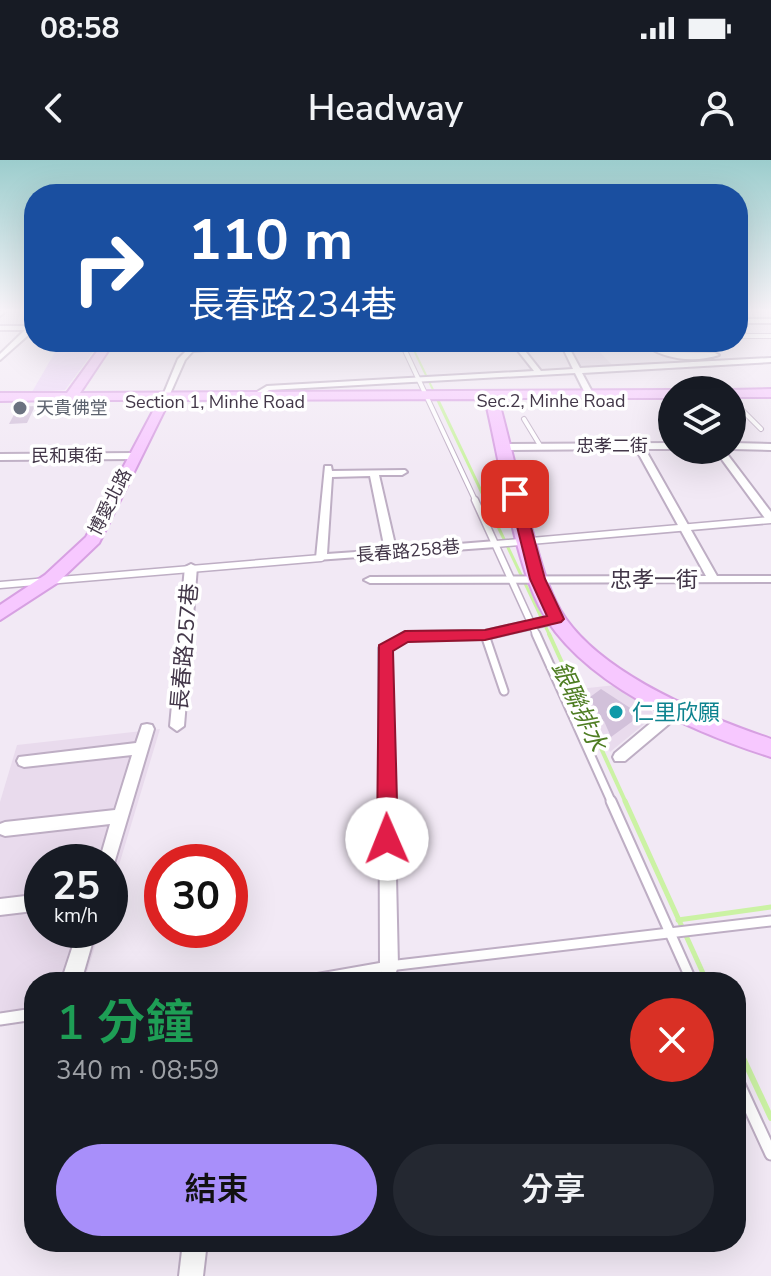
<!DOCTYPE html>
<html lang="zh-TW">
<meta charset="utf-8">
<style>
body{margin:0;font-family:"Nunito Sans","Noto Sans TC",sans-serif;background:#242831;color:#f1f3f6;height:100vh;display:flex;flex-direction:column;font-size:30px;white-space:nowrap}
*{box-sizing:border-box;margin:0}
p{font-size:26px;color:#9ea1a6}
.icon{flex:none;width:44px;height:44px;fill:none;stroke:currentColor;stroke-width:2;stroke-linecap:round;stroke-linejoin:round}
.map{position:relative;flex:1;overflow:hidden}
.side{position:absolute;left:24px;top:812px;width:722px;height:280px;display:flex;flex-direction:column;background:#171b24;border-radius:32px;box-shadow:0 8px 32px #0002}
.side>*{flex:none}
.hud{position:absolute;left:24px;top:24px;width:724px;height:168px;border-radius:32px;box-shadow:0 8px 32px #0002;background:#1a4fa0;color:#fff;overflow:hidden}
.fabs{position:absolute;left:658px;top:216px;display:grid;gap:16px}
.fabs a{display:grid;place-items:center;width:88px;height:88px;border-radius:50%;background:#171b24;box-shadow:0 8px 32px #0002;font-size:40px}
.speed{position:absolute;left:24px;top:684px;display:flex;gap:16px;font-size:40px;font-weight:700;text-align:center}
.speed>*{display:grid;place-content:center;width:104px;height:104px;border-radius:50%;background:#171b24;box-shadow:0 8px 32px #0002;line-height:1}
.speed small{font-size:20px;font-weight:400}
.speed .limit{border:12px solid #d22;background:#fff;color:#111}
.pin{position:absolute;display:grid;place-items:center;width:68px;height:68px;color:#fff;margin:-34px;border-radius:16px;box-shadow:0 4px 12px #0006}
.me{position:absolute;width:88px;margin:-44px;rotate:359deg;stroke-linejoin:round;filter:drop-shadow(0 0 6px #0008)}
.turn{display:flex;align-items:center;gap:28px;height:168px;padding:0 32px;font-size:36px}
.turn .icon{width:104px;height:104px;stroke-width:2.5}
.turn b{display:block;font-size:56px;line-height:68px}
.round{display:grid;place-items:center;flex:none;width:84px;height:84px;border-radius:42px;background:#242831}
.summary{display:flex;align-items:center;justify-content:space-between;height:136px;padding:0 32px}
h1{font-size:48px;font-weight:600;line-height:60px;color:#1e9e55}
.button{display:flex;gap:16px;margin-top:auto;padding:16px 32px}
.button a{flex:1;height:92px;border-radius:48px;background:#a88ffa;color:#111;font-size:32px;font-weight:600;line-height:92px;text-align:center}
.button a+a{background:#242831;color:#f1f3f6}
.status{display:flex;justify-content:space-between;align-items:center;height:56px;padding:0 40px;background:#171b24;direction:ltr}
.status svg{height:22px;fill:currentColor}
header{display:flex;justify-content:space-between;align-items:center;height:104px;padding:0 32px;background:#171b24;font-size:36px;font-weight:600}
.map>svg:first-child{display:block}
</style>
<div class="status"><b>08:58</b><svg viewBox="0 0 49 12"><path d="M0 12V9h3v3zM5 12V6h3v6zM10 12V3h3v9zM15 12V0h3v12zM26 1h20v11H26zM47 4h2v5h-2z"/></svg></div>
<header><svg class="icon" aria-label="back" viewBox="0 0 24 24"><path d="M15 5l-7 7 7 7"/></svg>Headway<svg class="icon" aria-label="person" viewBox="0 0 24 24"><circle cx="12" cy="8" r="4"/><path d="M4 21q1-7 8-7t8 7"/></svg></header>
<div class="map">
<svg width="771" height="1116" viewBox="0 0 771 1116">
<rect width="100%" height="100%" fill="#f2e9f5"/>
<g fill="#e9dbed">
<polygon points="568,182 590,182 616,209 583,211"/>
<polygon points="616,525 649,546 654,556 610,592 579,529"/>
<polygon points="160,569 110,735 110,702 42,702 42,770 100,770 84,822 34,822 34,854 0,859 0,642 17,585"/>
</g>
<polygon fill="#ebd4f7" points="98,185 65,230 32,232 58,187"/>
<g fill="none" stroke-linecap="round" stroke-linejoin="round">
<polyline stroke="#cbf2a4" stroke-width="2" points="410,182 436,236"/>
<polyline stroke="#cbf2a4" stroke-width="3" points="435,234 550,476"/>
<polyline stroke="#cbf2a4" stroke-width="4" points="549,474 626,643"/>
<g stroke="#cbf2a4" stroke-width="5">
<polyline points="625,641 707,822"/>
<polyline points="678,760 771,747"/>
</g>
<polyline stroke="#cbf2a4" stroke-width="6" points="736,883 771,958"/>
</g>
<g fill="#d2c1da">
<polygon points="35,246 27,263 9,264 18,247"/>
<polygon points="601,529 641,555 611,577 604,561 593,562 595,546 586,540"/>
</g>
<g fill="none" stroke-linecap="round" stroke-linejoin="round">
<g stroke="#beaec4" stroke-width="6">
<g id="lane-far4">
<polyline points="739,176 771,176"/>
<polyline points="401,182 476,342"/>
<polyline points="732,240 761,269"/>
<polyline points="524,259 541,287"/>
<polyline points="732,259 738,266"/>
</g>
</g>
<g stroke="#beaec4" stroke-width="9">
<g id="lane-far3">
<polyline points="475,340 537,476"/>
<polyline points="496,384 771,360"/>
<polyline points="0,425 321,398"/>
</g>
</g>
<g stroke="#beaec4" stroke-width="11">
<g id="lane-far2">
<polyline points="536,474 612,643"/>
<polyline points="485,475 504,531"/>
</g>
</g>
<g stroke="#beaec4" stroke-width="13">
<g id="lane-far1">
<polyline points="611,641 692,822"/>
<polyline points="298,822 389,806 771,761"/>
</g>
</g>
<g stroke="#beaec4" stroke-width="15">
<g id="lane">
<polyline points="0,859 34,854"/>
<polyline points="736,918 771,994"/>
</g>
</g>
<g stroke="#beaec4" stroke-width="4">
<g id="street">
<polygon points="0,151 6,151 0,156"/>
<rect x="738" y="159" width="33" height="4"/>
<polygon points="0,166 34,166 34,170 0,200 0,194 25,170 0,170"/>
<polygon points="79,182 85,182 81,187 78,185"/>
<polygon points="511,182 518,182 541,211 573,209 560,182 566,182 580,208 771,198 771,202 582,213 597,241 593,243 589,241 575,213 269,230 259,237 252,235 267,226 534,211"/>
<path d="M643,182H650L669,192L715,193L719,195C696,203 660,200 643,182Z"/>
<polygon points="222,186 220,189 193,191 185,200 166,243 159,245 178,199 189,188"/>
<polygon points="672,283 672,289 645,289 717,416 771,416 771,422 370,423 364,420 370,417 706,416 636,289 503,290 499,287 503,284"/>
<polygon points="732,283 771,284 771,290 732,289"/>
<polygon points="715,290 724,290 771,352 771,362 767,361"/>
<polygon points="0,294 134,293 139,296 134,299 0,300"/>
<path d="M325,306H331L332,311L405,310L407,312L402,315H379L396,389L496,381L501,384L496,387L317,400L316,398ZM370,316L385,390L327,394L332,317Z"/>
<polygon points="191,404 197,407 184,566 177,571 170,566 185,407"/>
<polygon points="556,455 560,456 562,459 560,462 485,479 408,480 391,490 398,806 396,812 389,815 382,812 380,806 379,488 405,472 485,471"/>
<polygon points="677,544 682,545 684,549 682,553 625,601 615,601 613,597 615,593 672,545"/>
<polygon points="147,564 152,565 154,569 113,707 110,708 110,702 99,702 110,664 5,676 0,674 0,664 5,662 115,650 132,595 24,607 19,605 17,601 19,597 136,583 142,565"/>
<polygon points="42,734 42,750 0,755 0,739"/>
<polygon points="78,770 96,770 81,822 61,822"/>
<polygon points="183,1082 207,1082 203,1116 179,1116"/>
</g>
</g>
<g stroke="#d7a0e2" stroke-width="4">
<g id="secondary">
<path d="M104,182H114L80,233L672,230V238H498C509,280 519,322 530,363C538,392 545,423 560,450C598,514 704,556 771,579V597C693,572 578,523 539,446C512,391 500,300 485,239L165,240L168,243L99,383L57,423L0,460V445L45,415L86,377L159,240H74L67,246L63,245L62,240L0,241V233H67Z"/>
<polygon points="771,229 771,237 732,237 732,230 729,230"/>
</g>
</g>
<use href="#lane-far4" stroke="#fff" stroke-width="4"/>
<use href="#lane-far3" stroke="#fff" stroke-width="6"/>
<use href="#lane-far2" stroke="#fff" stroke-width="7"/>
<use href="#lane-far1" stroke="#fff" stroke-width="9"/>
<use href="#lane" stroke="#fff" stroke-width="11"/>
<use href="#street" fill="#fff" fill-rule="evenodd"/>
<use href="#secondary" fill="#f7c8ff" fill-rule="evenodd"/>
</g>
<linearGradient id="sky" x2="0" y2="1"><stop stop-color="#9ccdcd"/><stop offset="0.49" stop-color="#f9f5fa"/><stop offset="1" stop-color="#f9f5fa" stop-opacity="0"/></linearGradient>
<rect width="771" height="307" fill="url(#sky)"/>
<polygon fill="#e11d48" stroke="#92132f" stroke-width="2" points="515,330 522,334 545,419 564,459 561,462 485,480 408,482 393,491 398,679 395,686 387,688 380,686 377,679 379,485 405,471 485,470 547,456 530,419 509,334"/>
<circle fill="#6b7280" stroke="#fff" stroke-width="3" cx="20" cy="248" r="8"/>
<circle fill="#0f9aa8" stroke="#fff" stroke-width="3" cx="616" cy="552" r="8"/>
<g text-anchor="middle" stroke-width="7" stroke-linejoin="round" paint-order="stroke">
<g font-size="18" fill="#433749" stroke="#fff">
<text x="551" y="247">Sec.2, Minhe Road</text>
<text x="215" y="248">Section 1, Minhe Road</text>
<text x="612" y="292">忠孝二街</text>
<text x="67" y="302">民和東街</text>
<text transform="translate(110 342) rotate(-63)" y="6">博愛北路</text>
<text transform="translate(408 391) rotate(-5)" y="6">長春路258巷</text>
</g>
<g font-size="18" fill="#5b616d" stroke="#fff" text-anchor="start">
<text x="36" y="254">天貴佛堂</text>
</g>
<g font-size="22" fill="#433749" stroke="#fff">
<text x="654" y="427">忠孝一街</text>
<text transform="translate(184 487) rotate(-85)" y="8">長春路257巷</text>
</g>
<g font-size="22" fill="#0d838f" stroke="#fff" text-anchor="start">
<text x="632" y="560">仁里欣願</text>
</g>
<g font-size="24" font-style="italic" fill="#4f7e23" stroke="#fff">
<text transform="translate(579 546) rotate(65)" y="8">銀聯排水</text>
</g>
</g>
</svg>
<div class="fabs">
<a><svg class="icon" aria-label="layers" viewBox="0 0 24 24"><path d="M12 4l9 5-9 5-9-5zM3 14l9 5 9-5"/></svg></a>
</div>
<div class="speed"><div>25<small>km/h</small></div><div class="limit">30</div></div>
<div class="pin" style="left:515px;top:334px;background:#d93025"><svg class="icon" aria-label="arrive" viewBox="0 0 24 24"><path d="M6 21V4h12l-3 4 3 4H6"/></svg></div>
<svg class="me" style="left:387px;top:679px" viewBox="-20 -20 40 40"><circle r="19" fill="#fff"/><path d="M0-13L10 11 0 6-10 11z" fill="#e11d48"/></svg>
<div class="hud">
<div class="turn"><svg class="icon" aria-label="right" viewBox="0 0 24 24"><path d="M7 20v-9h11M14 6l5 5-5 5"/></svg><div><b>110 m</b>長春路234巷</div></div>
</div>
<section class="side">
<div class="summary"><div><h1>1 分鐘</h1><p>340 m · 08:59</p></div><a class="round" style="background:#d93025;color:#fff"><svg class="icon" aria-label="close" viewBox="0 0 24 24"><path d="M6 6l12 12M18 6L6 18"/></svg></a></div>
<div class="button"><a>結束</a><a>分享</a></div>
</section>
</div>
